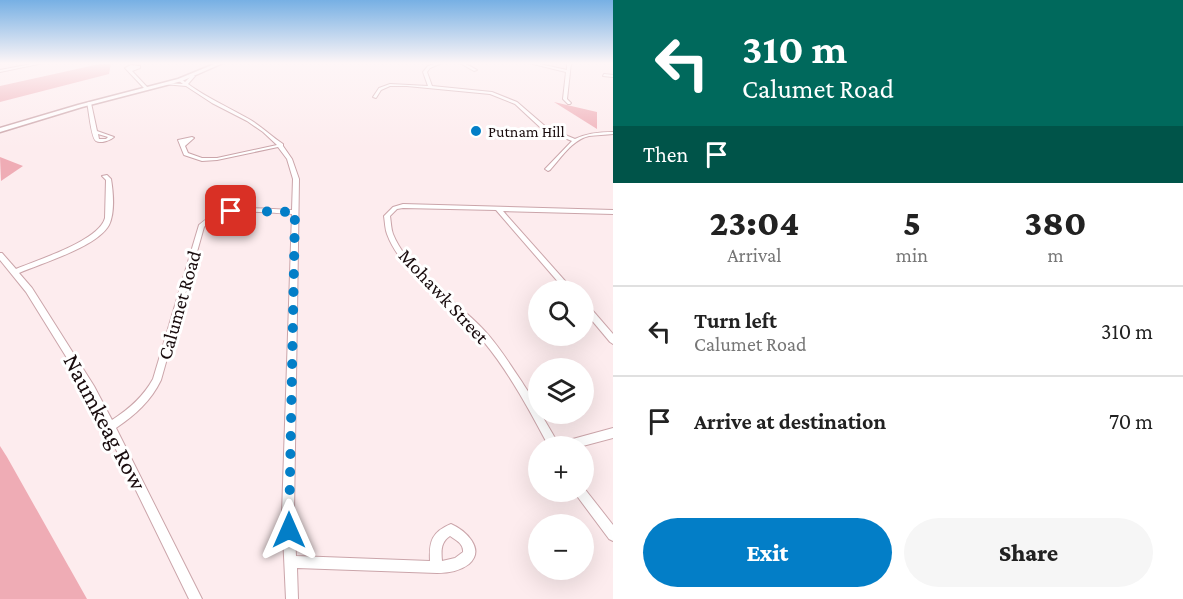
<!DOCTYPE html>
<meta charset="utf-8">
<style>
body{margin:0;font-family:"Crimson Pro",serif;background:#f6f6f6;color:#222;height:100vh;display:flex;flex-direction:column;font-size:22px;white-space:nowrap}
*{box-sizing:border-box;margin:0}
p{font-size:20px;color:#767676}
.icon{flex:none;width:33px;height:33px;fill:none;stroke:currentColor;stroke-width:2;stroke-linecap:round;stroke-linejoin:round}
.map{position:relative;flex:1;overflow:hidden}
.drawer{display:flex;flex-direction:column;background:#fff;width:570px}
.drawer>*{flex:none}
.guide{background:#00695c;color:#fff;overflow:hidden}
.fabs{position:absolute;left:528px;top:280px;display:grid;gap:12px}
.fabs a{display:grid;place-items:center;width:66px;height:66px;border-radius:50%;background:#fff;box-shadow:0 6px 24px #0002;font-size:30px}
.pin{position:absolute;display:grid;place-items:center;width:51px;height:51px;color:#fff;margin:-26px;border-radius:12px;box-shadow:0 3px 9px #0006}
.me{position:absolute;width:66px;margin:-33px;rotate:0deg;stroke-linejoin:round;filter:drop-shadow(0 0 4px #0008)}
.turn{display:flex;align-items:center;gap:21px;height:126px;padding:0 30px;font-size:27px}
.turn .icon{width:78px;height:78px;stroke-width:2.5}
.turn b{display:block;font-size:42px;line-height:51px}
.then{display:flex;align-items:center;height:57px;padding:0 30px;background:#0003;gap:12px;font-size:22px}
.eta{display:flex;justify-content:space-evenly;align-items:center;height:102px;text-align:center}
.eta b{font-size:36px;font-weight:800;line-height:42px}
.cta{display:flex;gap:12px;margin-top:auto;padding:12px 30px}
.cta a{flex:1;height:69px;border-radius:36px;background:#037ec7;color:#fff;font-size:24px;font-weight:800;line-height:69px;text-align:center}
.cta a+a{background:#f6f6f6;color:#222}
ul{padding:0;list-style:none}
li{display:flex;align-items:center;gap:18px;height:90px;padding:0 30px;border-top:2px solid #e0e0e0}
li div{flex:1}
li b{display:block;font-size:22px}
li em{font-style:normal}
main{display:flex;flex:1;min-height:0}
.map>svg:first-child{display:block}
</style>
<main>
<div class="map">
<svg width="613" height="599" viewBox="0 0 613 599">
<rect width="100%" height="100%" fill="#fdecee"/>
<g fill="#efacb5">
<polygon points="104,63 111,63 109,74 0,102 0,86"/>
<polygon points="554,102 597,112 597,129"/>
<polygon points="0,157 23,166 1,181"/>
<polygon points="0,446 7,457 87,599 0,599"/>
</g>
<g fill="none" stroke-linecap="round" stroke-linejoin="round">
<g stroke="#cba5aa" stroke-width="2">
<g id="minor">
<polygon points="37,63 43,63 0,72 0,70"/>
<path d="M437,63H442L430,68L427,72L432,86L492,92L517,102L546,127L575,139C587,133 600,132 613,132V134C605,135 597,135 589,136C572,140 561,158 550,170L548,171L545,169L546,168L572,141L542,129L515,104L490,94L407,86H390L381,90L376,98L373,97L379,88L390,84L428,86L423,72L428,66Z"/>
<polygon points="460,63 464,63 477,70 474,71"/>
<polygon points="529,63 535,63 567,70 567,63 571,63 567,99 571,103 570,104 568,104 563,99 566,72"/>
<polygon points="131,65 140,66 140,68 132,71 148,88 148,90 146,90 143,87 125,68"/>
<polygon points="604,74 613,75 613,77 603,76"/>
<path d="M192,75L195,76L188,84C207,98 228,107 249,119C261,126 271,136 283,144V146L292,159L299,179L294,514L296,556L430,561C429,541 432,532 451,524C465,530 486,549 469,564C460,571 448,573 437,573L297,568L298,599H286L282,514L292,214C269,213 231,207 211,220C208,222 206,225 204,227L161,380C151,401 135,415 116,428L202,599H189L88,392L26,292L0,260V253H2L16,269C37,260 99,241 105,218L106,180L102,176L107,175L111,179C113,191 115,213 109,225C97,247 42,263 19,273L32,288L94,386L112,420C129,409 143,397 153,379L199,225C224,202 261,209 292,210L293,179L287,159L278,147L217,160L202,161L184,155L178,140L192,137L194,138L185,146L188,153L202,158H217L277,145L263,132L247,121L212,103L186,86L164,84L166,83L183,84L179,81V79H181L185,82ZM450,536C456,540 464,544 463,552L455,558L442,561C441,550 441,542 450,536Z"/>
<path d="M89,102L91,103L97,131L114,137C111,140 101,144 96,141C91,138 89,110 87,103ZM98,134L108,137L106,139H99Z"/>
<path d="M403,204L613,210V214L503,211L574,291H566L496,210L403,208L397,209L390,216C391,222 391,229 393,234C408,271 454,299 481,327C497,343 509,363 522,382C527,391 538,403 538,414H541L558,443L613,428V438L579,447H549C531,413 509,372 484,342C456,308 402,275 387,234C385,229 385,222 384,216L393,207Z"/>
<polygon points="584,303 587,304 613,334 613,344 610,342 584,311"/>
<polygon points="584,488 613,525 613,541 609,539 577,496 576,492 584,492"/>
</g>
</g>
<g stroke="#cba5aa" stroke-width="3">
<polygon id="major" points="217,63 223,63 182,81 82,107 0,132 0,128 78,105 178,79"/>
</g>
<use href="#minor" fill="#fff" fill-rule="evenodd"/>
<use href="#major" fill="#fff" fill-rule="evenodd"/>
</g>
<linearGradient id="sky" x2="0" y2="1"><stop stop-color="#77b0e4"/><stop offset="0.43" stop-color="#fef6f7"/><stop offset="1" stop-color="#fef6f7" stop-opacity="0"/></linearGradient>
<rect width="613" height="147" fill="url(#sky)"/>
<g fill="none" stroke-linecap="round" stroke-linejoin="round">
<polyline stroke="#037ec7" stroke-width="10" stroke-dasharray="0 18" points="231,211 295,212 289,530"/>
</g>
<circle fill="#037ec7" stroke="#fff" stroke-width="2" cx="476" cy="131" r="6"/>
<g text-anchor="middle" stroke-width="6" stroke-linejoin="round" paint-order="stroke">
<g font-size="16" fill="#190c0e" stroke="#fff" text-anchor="start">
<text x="488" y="137">Putnam Hill</text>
</g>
<g font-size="20" fill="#190c0e" stroke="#fff">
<text transform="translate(444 296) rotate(47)" y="7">Mohawk Street</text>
<text transform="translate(179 305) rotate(-74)" y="7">Calumet Road</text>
</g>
<g font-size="24" fill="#190c0e" stroke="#fff">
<text transform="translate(105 422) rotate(62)" y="8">Naumkeag Row</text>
</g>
</g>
</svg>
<div class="fabs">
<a><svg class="icon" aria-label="search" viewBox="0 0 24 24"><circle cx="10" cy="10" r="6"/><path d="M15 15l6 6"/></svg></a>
<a><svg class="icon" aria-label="layers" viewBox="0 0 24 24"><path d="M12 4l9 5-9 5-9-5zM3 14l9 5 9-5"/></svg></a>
<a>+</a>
<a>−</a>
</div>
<div class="pin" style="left:231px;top:211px;background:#d93025"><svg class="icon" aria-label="arrive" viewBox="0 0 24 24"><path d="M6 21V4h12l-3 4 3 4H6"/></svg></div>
<svg class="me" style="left:289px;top:530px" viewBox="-20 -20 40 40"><path d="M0-17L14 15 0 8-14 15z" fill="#037ec7" stroke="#fff" stroke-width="4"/></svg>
</div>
<section class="drawer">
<div class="guide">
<div class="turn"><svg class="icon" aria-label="left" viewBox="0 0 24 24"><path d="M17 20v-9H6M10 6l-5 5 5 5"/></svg><div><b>310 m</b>Calumet Road</div></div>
<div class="then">Then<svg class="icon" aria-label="arrive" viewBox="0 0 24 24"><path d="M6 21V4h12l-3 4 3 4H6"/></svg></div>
</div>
<div class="eta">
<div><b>23:04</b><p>Arrival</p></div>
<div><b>5</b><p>min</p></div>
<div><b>380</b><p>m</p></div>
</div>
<ul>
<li><svg class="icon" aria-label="left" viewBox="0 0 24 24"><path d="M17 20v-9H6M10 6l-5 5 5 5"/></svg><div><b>Turn left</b><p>Calumet Road</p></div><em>310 m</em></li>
<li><svg class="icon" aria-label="arrive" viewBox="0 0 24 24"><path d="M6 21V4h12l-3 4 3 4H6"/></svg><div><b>Arrive at destination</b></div><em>70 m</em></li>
</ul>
<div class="cta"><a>Exit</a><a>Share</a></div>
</section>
</main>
